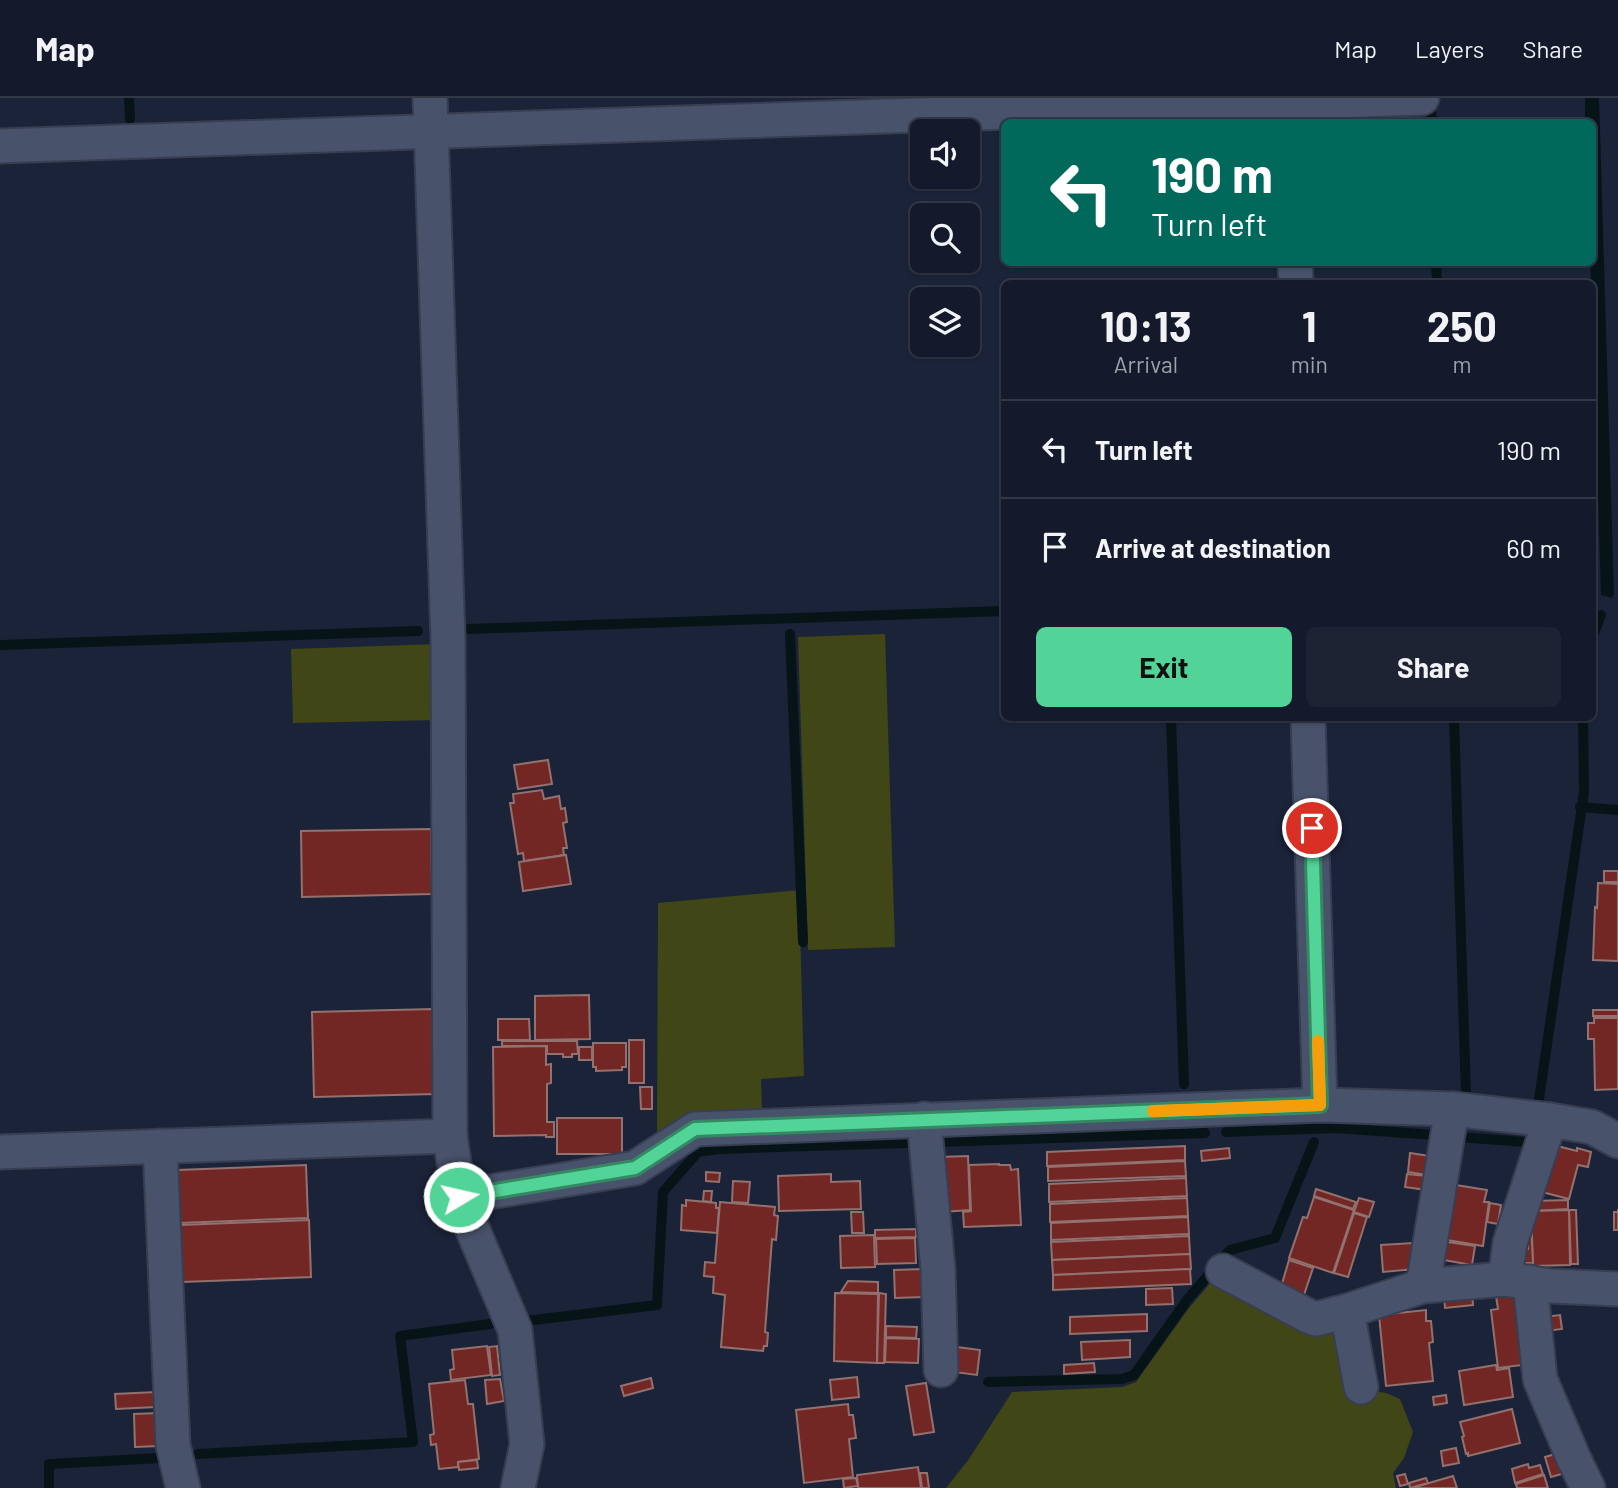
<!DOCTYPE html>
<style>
body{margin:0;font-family:Barlow,sans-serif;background:#1d2333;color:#f1f3f6;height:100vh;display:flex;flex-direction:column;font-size:26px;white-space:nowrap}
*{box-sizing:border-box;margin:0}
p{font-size:23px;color:#9da1a9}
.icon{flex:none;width:38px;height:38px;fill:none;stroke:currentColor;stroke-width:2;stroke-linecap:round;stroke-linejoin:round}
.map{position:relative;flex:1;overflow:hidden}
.drawer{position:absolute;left:1001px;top:182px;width:595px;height:441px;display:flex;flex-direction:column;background:#141a2b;border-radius:10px;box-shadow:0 2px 5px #0004,0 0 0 2px #333847}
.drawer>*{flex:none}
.top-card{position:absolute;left:1001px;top:21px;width:595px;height:147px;border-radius:10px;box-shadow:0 2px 5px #0004,0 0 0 2px #333847;background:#00695c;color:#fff;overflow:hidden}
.buttons{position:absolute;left:910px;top:21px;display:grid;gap:14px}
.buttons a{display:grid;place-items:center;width:70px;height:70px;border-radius:10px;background:#141a2b;box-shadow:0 2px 5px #0004,0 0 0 2px #333847;font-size:35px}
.pin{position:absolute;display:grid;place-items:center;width:60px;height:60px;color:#fff;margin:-30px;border:4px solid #fff;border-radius:50%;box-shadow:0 2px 7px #0007}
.me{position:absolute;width:77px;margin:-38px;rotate:81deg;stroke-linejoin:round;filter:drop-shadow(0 0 5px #0008)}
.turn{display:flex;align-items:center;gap:24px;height:147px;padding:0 35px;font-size:32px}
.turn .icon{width:91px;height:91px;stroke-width:2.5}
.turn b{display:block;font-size:49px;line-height:60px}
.eta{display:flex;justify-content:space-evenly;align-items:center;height:119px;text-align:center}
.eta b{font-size:42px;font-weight:700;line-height:49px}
.cta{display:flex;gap:14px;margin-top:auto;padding:14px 35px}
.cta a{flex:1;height:80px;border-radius:10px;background:#52d397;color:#111;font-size:28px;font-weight:700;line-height:80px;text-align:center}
.cta a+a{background:#1d2333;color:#f1f3f6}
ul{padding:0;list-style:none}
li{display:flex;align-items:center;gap:21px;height:98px;padding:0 35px;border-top:2px solid #333847}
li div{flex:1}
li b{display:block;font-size:26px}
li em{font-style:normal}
header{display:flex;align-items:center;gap:42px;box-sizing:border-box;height:98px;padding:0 35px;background:#141a2b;border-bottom:2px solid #333847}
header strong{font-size:33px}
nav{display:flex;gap:38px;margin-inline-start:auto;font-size:24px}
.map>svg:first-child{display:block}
</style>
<header>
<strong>Map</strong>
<nav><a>Map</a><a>Layers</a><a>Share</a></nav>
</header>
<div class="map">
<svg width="1618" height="1390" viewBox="0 0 1618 1390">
<rect width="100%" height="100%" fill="#1b2339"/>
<g fill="#404616">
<polygon points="885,536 895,849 808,852 798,539"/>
<polygon points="437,546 438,622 293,625 291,551"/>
<polygon points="799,792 804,978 761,981 762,1012 690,1015 657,1036 658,805"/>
<polygon points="1218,1176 1344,1218 1368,1292 1386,1295 1400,1301 1413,1334 1404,1360 1393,1375 1396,1390 946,1390 969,1361 1012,1294 1122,1289 1136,1284 1189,1210"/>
</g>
<polygon fill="#061418" points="1585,0 1599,0 1614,496 1612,500 1601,497 1593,232 1592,186 1591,185 1590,165 1592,164 1592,24 1585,24"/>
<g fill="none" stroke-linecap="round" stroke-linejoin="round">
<g stroke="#061418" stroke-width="10">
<polyline points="129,0 130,21"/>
<polyline points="1431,12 1432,24"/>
<polyline points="1436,164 1437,186"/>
<polyline points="469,531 1004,513"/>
<polyline points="790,536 803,844"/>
<polyline points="1592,540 1601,517"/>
<polyline points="0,547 418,533"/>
<polyline points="1171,620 1184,986"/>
<polyline points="1454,620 1466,997"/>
<polyline points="1580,709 1618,712"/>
<polyline points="1539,1001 1584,694 1583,620"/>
<polyline points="1226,1034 1336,1030 1434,1037"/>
<polyline points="1458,1039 1527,1044"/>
<polyline points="937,1044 1205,1035"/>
<polyline points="526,1223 657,1207 663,1094 698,1054 719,1051 906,1045"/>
<polyline points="988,1284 1122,1281 1134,1277 1187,1202 1230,1152 1275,1140 1314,1044"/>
<polyline points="198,1356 413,1344 400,1238 490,1226"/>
<polyline points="49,1390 49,1366 161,1360"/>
</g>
</g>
<g fill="#722725" stroke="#92716e" stroke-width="2">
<polygon points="548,662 552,686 518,691 514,667"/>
<polygon points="542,692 544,701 559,698 561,711 565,710 567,724 563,725 567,750 563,750 564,757 524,763 523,755 518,756 510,705 514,705 513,696"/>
<polygon points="431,731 432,796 302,799 301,733"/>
<polygon points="566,757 571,786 523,793 519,764"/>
<rect x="1604" y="773" width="14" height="11"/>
<polygon points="1598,785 1618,786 1618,863 1593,862 1595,809 1597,810"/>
<polygon points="589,897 590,941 535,942 535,898"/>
<polygon points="433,911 435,996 314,999 312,914"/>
<rect x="1593" y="912" width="25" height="6"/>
<polygon points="1594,920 1618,920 1618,991 1595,992 1594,941 1588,941 1588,925 1594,925"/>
<polygon points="498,921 529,921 530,942 498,942"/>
<rect x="629" y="942" width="15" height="43"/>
<polygon points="502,943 577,943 578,956 572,956 572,959 563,959 563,956 547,956 547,948 502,948"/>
<polygon points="593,945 626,945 626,969 622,969 622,972 596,973 596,969 593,969"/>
<polygon points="546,948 546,967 551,966 551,985 547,986 547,1024 554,1024 554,1039 546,1039 546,1037 494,1038 493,949"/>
<rect x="579" y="949" width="13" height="13"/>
<polygon points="640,989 652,989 652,1011 641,1011"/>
<rect x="557" y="1020" width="65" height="36"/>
<polygon points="1549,1046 1577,1053 1577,1050 1591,1054 1588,1069 1578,1067 1569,1101 1538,1093"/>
<polygon points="1185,1048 1185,1062 1047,1068 1047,1054"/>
<polygon points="1229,1050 1230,1060 1202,1063 1201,1053"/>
<polygon points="1410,1055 1430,1058 1427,1077 1408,1074"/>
<polygon points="968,1058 970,1112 942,1114 939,1059"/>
<polygon points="1185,1063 1186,1078 1048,1083 1048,1069"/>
<polygon points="999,1066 999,1067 1010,1067 1011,1072 1018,1071 1021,1127 964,1129 963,1114 971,1113 969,1067"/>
<polygon points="306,1067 308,1120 180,1125 178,1072"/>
<polygon points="706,1074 720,1075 719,1084 706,1083"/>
<polygon points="831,1076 831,1084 860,1083 861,1111 779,1113 778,1078"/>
<polygon points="1407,1076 1427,1078 1426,1092 1405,1089"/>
<polygon points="1186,1080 1187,1098 1049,1104 1049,1086"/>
<polygon points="733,1083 750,1084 748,1105 732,1104"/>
<polygon points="1456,1087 1487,1092 1484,1104 1489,1104 1483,1148 1447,1142"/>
<polygon points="1316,1091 1356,1104 1353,1111 1314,1098"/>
<polygon points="704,1093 712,1093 711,1104 703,1103"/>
<polygon points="1314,1099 1354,1112 1333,1175 1289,1160 1303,1119 1307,1120"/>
<polygon points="1187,1100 1188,1118 1050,1124 1050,1106"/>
<polygon points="1359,1100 1374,1104 1369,1119 1354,1114"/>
<polygon points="686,1102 716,1105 716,1110 719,1110 717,1135 681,1132 682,1107 686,1108"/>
<polygon points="1568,1102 1568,1111 1533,1113 1533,1103"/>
<polygon points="720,1104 775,1109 774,1117 778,1118 776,1142 772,1141 765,1234 768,1235 767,1248 764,1248 763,1253 721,1249 725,1197 713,1195 714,1179 704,1178 705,1164 715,1165"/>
<polygon points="1490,1105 1501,1107 1498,1126 1487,1124"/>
<polygon points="1618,1111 1618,1132 1614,1132 1614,1114 1618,1114"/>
<polygon points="1569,1112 1576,1112 1578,1166 1571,1166"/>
<polygon points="1569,1112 1570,1167 1533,1168 1531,1113"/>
<polygon points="851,1114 863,1114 864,1135 852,1135"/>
<polygon points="1354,1115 1367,1119 1348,1179 1334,1175"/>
<polygon points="1188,1119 1189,1136 1051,1142 1051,1125"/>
<polygon points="309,1122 311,1179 182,1184 180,1127"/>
<polygon points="1526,1126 1531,1126 1533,1165 1524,1165 1524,1151 1528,1151"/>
<polygon points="916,1131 916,1139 875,1140 875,1132"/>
<polygon points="874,1137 875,1169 841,1170 840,1138"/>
<polygon points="1189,1138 1190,1156 1052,1162 1051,1144"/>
<polygon points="915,1140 916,1165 877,1166 876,1141"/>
<polygon points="1441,1143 1475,1148 1472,1167 1438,1161"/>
<polygon points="1413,1145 1415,1171 1383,1174 1381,1147"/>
<polygon points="1190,1156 1191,1171 1053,1177 1052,1162"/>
<polygon points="1289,1162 1313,1170 1304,1197 1281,1189"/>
<polygon points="923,1171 924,1199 895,1200 894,1172"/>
<polygon points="1190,1171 1191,1186 1053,1192 1053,1177"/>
<polygon points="848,1183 878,1184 878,1195 841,1194"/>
<polygon points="1172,1190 1173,1206 1146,1207 1146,1191"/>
<polygon points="1472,1193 1473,1207 1445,1210 1444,1196"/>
<polygon points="835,1195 878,1196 877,1265 834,1263"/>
<polygon points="879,1195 886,1196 884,1265 877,1265"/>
<polygon points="1520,1195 1529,1266 1498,1270 1491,1212 1498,1211 1496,1198"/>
<polygon points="1426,1212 1426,1223 1431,1223 1433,1244 1429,1245 1433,1283 1386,1288 1379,1217"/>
<polygon points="1147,1216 1147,1233 1070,1236 1070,1219"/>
<polygon points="1560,1217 1562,1231 1546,1233 1543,1219"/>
<polygon points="886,1228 917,1229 916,1240 886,1239"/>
<polygon points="886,1240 919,1241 918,1265 885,1264"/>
<polygon points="1130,1242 1130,1259 1082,1262 1081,1244"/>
<polygon points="487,1248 491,1277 451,1282 450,1272 454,1271 452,1252"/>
<polygon points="497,1248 500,1277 492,1278 489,1249"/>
<polygon points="957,1249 980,1252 977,1277 954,1274"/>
<polygon points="1094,1265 1095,1274 1064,1276 1064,1267"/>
<polygon points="1496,1267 1497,1272 1509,1270 1513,1299 1464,1307 1459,1273"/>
<polygon points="857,1279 859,1299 832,1302 830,1282"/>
<polygon points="651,1280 653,1290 624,1298 621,1288"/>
<polygon points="500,1281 504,1303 487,1306 485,1282"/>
<polygon points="465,1282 468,1306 473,1306 479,1361 458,1364 458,1369 439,1371 436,1346 431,1347 430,1337 434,1336 429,1286"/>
<polygon points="926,1285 934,1334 914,1337 906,1288"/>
<polygon points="156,1294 156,1309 116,1311 115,1296"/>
<polygon points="1446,1297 1447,1305 1434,1307 1433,1299"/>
<polygon points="848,1306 849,1317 853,1317 856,1340 849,1341 853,1379 804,1385 796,1312"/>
<polygon points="1512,1311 1520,1345 1468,1358 1468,1355 1466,1356 1462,1339 1464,1338 1460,1324"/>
<polygon points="158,1315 159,1348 135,1349 134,1316"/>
<polygon points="1456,1350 1459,1365 1443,1368 1441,1353"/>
<polygon points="1559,1355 1565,1375 1551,1379 1545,1359"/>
<polygon points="477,1362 478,1370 459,1372 458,1364"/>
<polygon points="1528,1366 1529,1370 1540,1367 1543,1376 1515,1385 1512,1371"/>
<polygon points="918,1369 921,1390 858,1390 857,1377"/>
<polygon points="920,1375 927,1375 929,1390 922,1390"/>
<polygon points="1405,1376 1408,1386 1400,1388 1397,1378"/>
<polygon points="1544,1377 1548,1390 1517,1390 1516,1386"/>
<polygon points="1453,1378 1457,1390 1412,1390"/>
<polygon points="856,1380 858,1388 844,1390 843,1381"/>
<polygon points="1426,1380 1428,1385 1410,1390 1409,1385"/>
</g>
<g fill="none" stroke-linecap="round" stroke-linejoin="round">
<g stroke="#383e51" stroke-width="37">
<g id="minor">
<polyline points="430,0 448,541 450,1038 459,1099 515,1232 527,1346 518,1390"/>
<polyline points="0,48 1422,0"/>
<polyline points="1295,164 1296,186"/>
<polyline points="1308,620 1320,1007"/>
<polyline points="924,1021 938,1171 941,1272"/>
<polyline points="1550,1022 1510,1145 1505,1181 1551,1188 1618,1191"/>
<polyline points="160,1048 173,1347 183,1390"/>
<polyline points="0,1054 450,1038"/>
<polyline points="459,1099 635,1070 695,1031 1320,1007 1452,1011 1550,1022 1592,1029 1618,1043"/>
<polyline points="1223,1173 1308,1218 1316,1221 1347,1213 1423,1188 1505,1181"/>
<polyline points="1530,1184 1540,1281 1573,1359 1588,1390"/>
<polyline points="1423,1188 1452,1011"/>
<polyline points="1347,1213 1361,1289"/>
</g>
</g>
<use href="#minor" stroke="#48526b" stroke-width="33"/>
</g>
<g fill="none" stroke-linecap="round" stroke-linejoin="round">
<g stroke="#358962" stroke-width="18">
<polyline id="route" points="459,1099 635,1070 695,1031 1320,1007 1312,730"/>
</g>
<use href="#route" stroke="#52d397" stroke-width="12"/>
<polyline stroke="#f59e0b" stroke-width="12" points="1153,1013 1320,1007 1318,943"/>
</g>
</svg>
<div class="buttons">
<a><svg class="icon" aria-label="sound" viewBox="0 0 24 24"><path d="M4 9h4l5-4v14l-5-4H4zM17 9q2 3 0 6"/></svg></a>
<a><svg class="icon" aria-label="search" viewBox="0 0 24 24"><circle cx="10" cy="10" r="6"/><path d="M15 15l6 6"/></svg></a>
<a><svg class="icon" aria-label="layers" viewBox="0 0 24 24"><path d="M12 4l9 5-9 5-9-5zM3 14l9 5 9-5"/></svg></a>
</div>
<div class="pin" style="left:1312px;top:730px;background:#d93025"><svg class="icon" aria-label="arrive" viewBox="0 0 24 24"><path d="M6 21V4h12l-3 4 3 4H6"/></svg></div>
<svg class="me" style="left:459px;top:1099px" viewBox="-20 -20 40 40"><circle r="17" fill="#52d397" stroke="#fff" stroke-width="3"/><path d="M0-11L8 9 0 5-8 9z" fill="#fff"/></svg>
<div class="top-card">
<div class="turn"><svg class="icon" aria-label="left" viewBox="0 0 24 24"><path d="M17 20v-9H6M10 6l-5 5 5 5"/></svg><div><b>190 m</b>Turn left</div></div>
</div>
<section class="drawer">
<div class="eta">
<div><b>10:13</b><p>Arrival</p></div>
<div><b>1</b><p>min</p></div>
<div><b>250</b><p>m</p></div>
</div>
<ul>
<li><svg class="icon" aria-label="left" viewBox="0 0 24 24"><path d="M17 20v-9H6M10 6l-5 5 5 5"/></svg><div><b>Turn left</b></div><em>190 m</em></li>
<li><svg class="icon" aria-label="arrive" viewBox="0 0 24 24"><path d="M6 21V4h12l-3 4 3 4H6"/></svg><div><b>Arrive at destination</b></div><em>60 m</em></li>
</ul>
<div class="cta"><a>Exit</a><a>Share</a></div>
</section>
</div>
